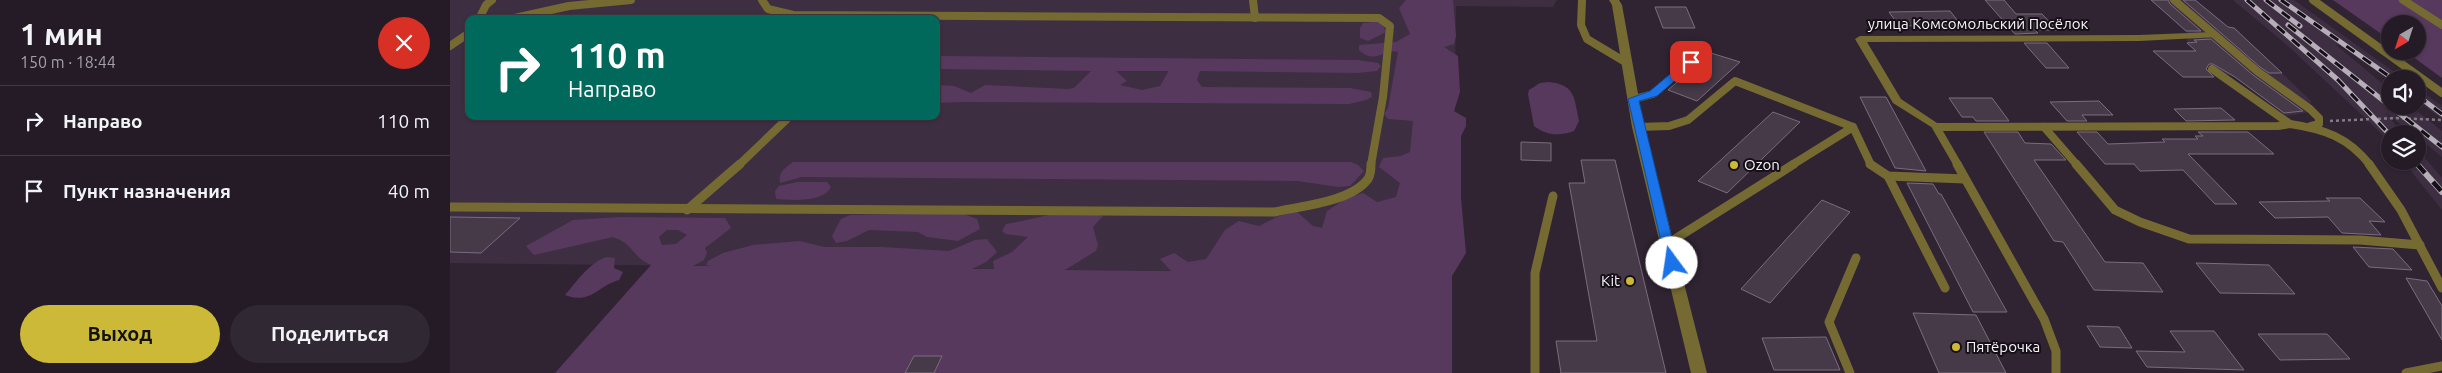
<!DOCTYPE html>
<html lang="ru">
<meta charset="utf-8">
<style>
body{margin:0;font-family:Ubuntu,sans-serif;background:#302832;color:#f1f3f6;height:100vh;display:flex;flex-direction:column;font-size:19px;white-space:nowrap}
*{box-sizing:border-box;margin:0}
p{font-size:16px;color:#a3a1a7}
.icon{flex:none;width:28px;height:28px;fill:none;stroke:currentColor;stroke-width:2;stroke-linecap:round;stroke-linejoin:round}
.map{position:relative;flex:1;overflow:hidden}
.panel{display:flex;flex-direction:column;background:#241b26;width:450px}
.panel>*{flex:none}
.hud{position:absolute;left:15px;top:15px;width:475px;height:105px;border-radius:10px;box-shadow:0 1px 4px #0004,0 0 0 1px #413943;background:#00695c;color:#fff;overflow:hidden}
.needle{width:32px;rotate:219deg}
.fabs{position:absolute;left:1931px;top:15px;display:grid;gap:10px}
.fabs a{display:grid;place-items:center;width:45px;height:45px;border-radius:50%;background:#241b26;box-shadow:0 1px 4px #0004,0 0 0 1px #413943;font-size:25px}
.pin{position:absolute;display:grid;place-items:center;width:42px;height:42px;color:#fff;margin:-21px;border-radius:10px;box-shadow:0 2px 8px #0006}
.me{position:absolute;width:55px;margin:-28px;rotate:346deg;stroke-linejoin:round;filter:drop-shadow(0 0 4px #0008)}
.turn{display:flex;align-items:center;gap:18px;height:105px;padding:0 20px;font-size:22px}
.turn .icon{width:65px;height:65px;stroke-width:2.5}
.turn b{display:block;font-size:35px;line-height:42px}
.round{display:grid;place-items:center;flex:none;width:52px;height:52px;border-radius:26px;background:#302832}
.head{display:flex;align-items:center;justify-content:space-between;height:85px;padding:0 20px}
h1{font-size:30px;font-weight:600;line-height:38px}
.action{display:flex;gap:10px;margin-top:auto;padding:10px 20px}
.action a{flex:1;height:58px;border-radius:30px;background:#cdb938;color:#111;font-size:20px;font-weight:600;line-height:58px;text-align:center}
.action a+a{background:#302832;color:#f1f3f6}
ul{padding:0;list-style:none}
li{display:flex;align-items:center;gap:15px;height:70px;padding:0 20px;border-top:1px solid #413943}
li div{flex:1}
li b{display:block;font-size:19px}
li em{font-style:normal}
main{display:flex;flex:1;min-height:0}
.map>svg:first-child{display:block}
</style>
<main>
<section class="panel">
<div class="head"><div><h1>1 мин</h1><p>150 m · 18:44</p></div><a class="round" style="background:#d93025;color:#fff"><svg class="icon" aria-label="close" viewBox="0 0 24 24"><path d="M6 6l12 12M18 6L6 18"/></svg></a></div>
<ul>
<li><svg class="icon" aria-label="right" viewBox="0 0 24 24"><path d="M7 20v-9h11M14 6l5 5-5 5"/></svg><div><b>Направо</b></div><em>110 m</em></li>
<li><svg class="icon" aria-label="arrive" viewBox="0 0 24 24"><path d="M6 21V4h12l-3 4 3 4H6"/></svg><div><b>Пункт назначения</b></div><em>40 m</em></li>
</ul>
<div class="action"><a>Выход</a><a>Поделиться</a></div>
</section>
<div class="map">
<svg width="1992" height="373" viewBox="0 0 1992 373">
<rect width="100%" height="100%" fill="#302433"/>
<g fill="#3e2e42" fill-rule="evenodd">
<path d="M0,0H1107L1103,7L1006,6L1002,274L0,263ZM19,19H486V116H19Z"/>
<polygon points="1701,0 1745,0 1778,27 1785,28 1790,32 1786,33 1806,48 1861,101 1859,112 1836,116 1783,75 1773,75 1737,43 1738,33"/>
<polygon points="1783,0 1844,0 1954,79 1940,79 1940,81 1890,45 1885,44 1940,90 1940,106 1961,106 1992,131 1992,157 1968,137 1968,134 1963,134 1935,112 1953,134 1940,134 1940,145 1931,133 1838,46"/>
<polygon points="1968,89 1992,106 1992,119 1968,101"/>
<polygon points="1968,150 1992,178 1992,210 1953,161 1968,161"/>
</g>
<g fill="#57395e" fill-rule="evenodd">
<path d="M956,0H1003L1006,36L1004,44L994,47L1008,56L1010,92L1004,111L1016,118V126L1011,136V198L1016,253L1002,276V373H105L201,265C182,257 184,244 163,237L84,255L76,246L123,220L170,217L275,218L281,228L255,248L257,253L254,260L243,266H261L256,265L258,261L273,253L303,245L350,241L374,247H432L499,251L525,240L537,239L547,252L536,262L522,269H544L543,261L562,252L578,237L556,234L552,231L556,224C587,219 622,205 653,216L643,227L648,245L646,251L615,270L721,271L710,259L724,253L738,262L756,259L775,230L789,221L809,226L829,216L846,211L863,226L872,228L877,211L897,198L913,193L927,202L946,197L950,183L929,167L933,158L951,156L960,152L963,121L938,119L934,114L938,108L948,52C934,47 926,66 909,50V45L946,42L960,34L949,8ZM217,230H228L237,235L226,244L212,245L209,237Z"/>
<polygon points="1883,0 1992,0 1992,78 1955,51 1968,51 1968,24 1940,24 1940,40"/>
<polygon points="931,21 936,32 918,41 910,38 910,28 913,23"/>
<path d="M486,56L908,60L928,63L931,66L927,71L907,73L750,71L747,80L752,87L900,88L921,92L922,97L916,100L899,104L514,102L486,103V85L504,86L521,93L535,85L618,89L624,88L641,71L486,69ZM666,71H718V72L710,86L692,90L670,85L677,81Z"/>
<path d="M1099,82C1126,85 1124,98 1129,121L1124,131C1110,136 1097,136 1084,126L1078,94L1079,90L1090,83Z"/>
<path d="M343,162H901L908,165L914,171L900,186L888,187L847,181L352,177L330,183C328,172 335,168 343,162Z"/>
<path d="M347,182H377L381,187C373,203 341,200 326,199L325,191L329,186Z"/>
<polygon points="511,213 527,219 530,229 508,241 477,237 468,232 419,230 397,241 386,243 382,236 391,219 400,215"/>
<path d="M156,257L165,258L164,268L173,272L169,280C147,286 141,305 115,295C127,281 138,264 156,257Z"/>
</g>
<g fill="#463a49" stroke="#7a6c7d">
<polygon points="1535,0 1554,0 1566,14 1592,14 1607,30 1585,30 1588,33 1565,34"/>
<polygon points="1701,0 1718,0 1720,4 1751,31 1736,31"/>
<polygon points="1733,0 1745,0 1778,27 1784,28 1832,73 1819,73 1810,67"/>
<polygon points="1205,7 1236,7 1245,28 1213,28"/>
<polygon points="1500,11 1511,25 1449,26 1439,12"/>
<polygon points="1761,39 1803,75 1853,111 1834,113 1785,77 1763,64 1759,64 1756,69 1764,77 1733,77 1703,51 1746,51 1737,43 1747,42 1744,40"/>
<polygon points="1574,43 1597,43 1619,68 1596,68"/>
<polygon points="1261,53 1290,62 1247,101 1218,90"/>
<polygon points="1410,97 1436,97 1476,171 1445,168"/>
<polygon points="1499,98 1542,98 1559,121 1526,121 1523,117 1512,117"/>
<polygon points="1649,101 1663,115 1632,115 1637,121 1617,121 1600,102"/>
<polygon points="1771,108 1785,120 1736,121 1724,109"/>
<polygon points="1323,112 1350,122 1277,193 1248,181"/>
<polygon points="1534,132 1568,132 1575,143 1601,144 1616,160 1584,160 1655,262 1693,263 1713,292 1644,290 1613,242 1604,241"/>
<polygon points="1627,132 1647,132 1658,144 1715,142 1712,139 1748,139 1745,136 1753,136 1748,132 1798,132 1824,154 1738,154 1787,204 1765,204 1733,170 1690,171 1684,164 1655,164"/>
<polygon points="1071,142 1101,143 1101,161 1071,160"/>
<polygon points="1131,160 1165,160 1216,373 1111,373 1106,341 1147,341 1119,183 1135,183"/>
<polygon points="1457,183 1483,184 1489,194 1491,194 1557,312 1523,312"/>
<polygon points="1876,198 1910,198 1935,222 1919,221 1931,235 1892,233 1878,217 1825,218 1809,202 1880,201"/>
<polygon points="1372,200 1400,212 1320,303 1291,289"/>
<polygon points="0,217 70,218 31,253 0,252"/>
<polygon points="1903,247 1943,249 1962,270 1919,267"/>
<polygon points="1746,263 1819,265 1845,294 1770,293"/>
<polygon points="1956,278 1977,281 1992,306 1992,340"/>
<polygon points="1463,313 1526,315 1556,373 1489,373"/>
<polygon points="1637,326 1669,327 1682,348 1650,347"/>
<polygon points="1720,331 1764,331 1794,370 1697,367 1686,351 1735,352"/>
<polygon points="1808,334 1877,334 1900,359 1830,360"/>
<polygon points="1376,337 1390,370 1324,370 1312,338"/>
<polygon points="464,356 492,356 484,373 455,373"/>
</g>
<g fill="none" stroke-linecap="round" stroke-linejoin="round">
<polyline stroke="#857b87" stroke-width="2.5" stroke-dasharray="3 3" stroke-linecap="butt" points="1880,121 1946,118 1992,120"/>
<g stroke="#756b32" stroke-width="8">
<polyline points="312,0 318,9 343,15 929,18 940,26 933,97 921,165"/>
<polyline points="803,0 805,18"/>
<polyline points="1132,0 1131,25 1137,39 1177,63"/>
<polyline points="1724,0 1807,71 1860,109 1869,118 1869,124 1861,126"/>
<polyline points="1863,0 1992,93"/>
<polyline points="1953,0 1992,25"/>
<polyline points="35,19 31,15 36,5 42,0"/>
<polyline points="60,19 119,6 181,0"/>
<polyline points="0,46 19,33"/>
<polyline points="1184,99 1203,94 1254,51"/>
<path d="M1840,124C1874,129 1898,137 1920,165"/>
<polyline points="1188,127 1219,126 1238,120 1285,81 1403,127 1421,165"/>
<polyline points="1594,127 1627,165"/>
<polyline points="289,165 340,116"/>
<polyline points="1342,165 1403,127"/>
<polyline points="1508,165 1486,127 1828,126 1840,124 1762,69"/>
</g>
<g stroke="#756b32" stroke-width="9">
<polyline points="1420,164 1438,176 1515,179"/>
<polyline points="1507,164 1594,319 1606,351 1606,373"/>
<polyline points="1626,164 1665,210 1690,222 1739,239 1910,240 1970,245"/>
<polyline points="1919,164 1951,210 1992,288"/>
<polyline points="1438,176 1495,288"/>
<path d="M0,207L825,212C851,206 901,202 918,179C920,176 921,169 921,164"/>
<polyline points="237,210 290,164"/>
<polyline points="1217,244 1344,164"/>
<polyline points="1085,373 1085,273 1103,196"/>
<polyline points="1400,373 1379,322 1406,258"/>
<polyline points="1956,373 1992,366"/>
</g>
<polygon fill="#756b32" fill-rule="evenodd" points="1765,32 1769,33 1769,37 1689,41 1417,42 1451,99 1490,125 1492,127 1490,129 1486,130 1443,103 1405,39 1410,36 1689,35"/>
<polygon fill="#756b32" fill-rule="evenodd" points="1159,0 1169,0 1172,5 1194,127 1257,373 1241,373 1182,127 1162,5"/>
<g stroke="#b6aeb9" stroke-width="5">
<g id="rail-far1">
<polyline points="1797,0 1888,80 1940,135"/>
<polyline points="1816,0 1850,26"/>
<polyline points="1831,0 1943,79"/>
<polyline points="1838,25 1940,106"/>
<polyline points="1968,96 1992,114"/>
<polyline points="1940,106 1992,147"/>
<polyline points="1964,161 1968,165"/>
</g>
</g>
<g stroke="#b6aeb9" stroke-width="6">
<polyline id="rail" points="1967,164 1992,192"/>
</g>
<use href="#rail-far1" stroke="#151016" stroke-width="3" stroke-dasharray="10" stroke-linecap="butt"/>
<use href="#rail" stroke="#151016" stroke-width="4.5" stroke-dasharray="12" stroke-linecap="butt"/>
</g>
<polygon fill="#1a73e8" stroke="#114b97" points="1238,59 1246,62 1207,96 1189,101 1228,263 1222,267 1216,263 1178,99 1200,91"/>
<g fill="#cdb938" stroke="#151016" stroke-width="2">
<circle cx="1284" cy="165" r="5"/>
<circle cx="1180" cy="281" r="5"/>
<circle cx="1506" cy="347" r="5"/>
</g>
<g text-anchor="middle" stroke-width="4" stroke-linejoin="round" paint-order="stroke">
<g font-size="15" fill="#f9f2fb" stroke="#151016">
<text x="1528" y="29">улица Комсомольский Посёлок</text>
</g>
<g font-size="15" fill="#f9f2fb" stroke="#151016" text-anchor="start">
<text x="1294" y="170">Ozon</text>
<text x="1170" y="286" text-anchor="end">Kit</text>
<text x="1516" y="352">Пятёрочка</text>
</g>
</g>
</svg>
<div class="fabs">
<a><svg class="needle" viewBox="-14 -14 28 28"><path d="M0-13l5 13h-10z" fill="#e53935"/><path d="M0 13l5-13h-10z" fill="#a3a1a7"/></svg></a>
<a><svg class="icon" aria-label="sound" viewBox="0 0 24 24"><path d="M4 9h4l5-4v14l-5-4H4zM17 9q2 3 0 6"/></svg></a>
<a><svg class="icon" aria-label="layers" viewBox="0 0 24 24"><path d="M12 4l9 5-9 5-9-5zM3 14l9 5 9-5"/></svg></a>
</div>
<div class="pin" style="left:1241px;top:62px;background:#d93025"><svg class="icon" aria-label="arrive" viewBox="0 0 24 24"><path d="M6 21V4h12l-3 4 3 4H6"/></svg></div>
<svg class="me" style="left:1222px;top:263px" viewBox="-20 -20 40 40"><circle r="19" fill="#fff"/><path d="M0-13L10 11 0 6-10 11z" fill="#1a73e8"/></svg>
<div class="hud">
<div class="turn"><svg class="icon" aria-label="right" viewBox="0 0 24 24"><path d="M7 20v-9h11M14 6l5 5-5 5"/></svg><div><b>110 m</b>Направо</div></div>
</div>
</div>
</main>
